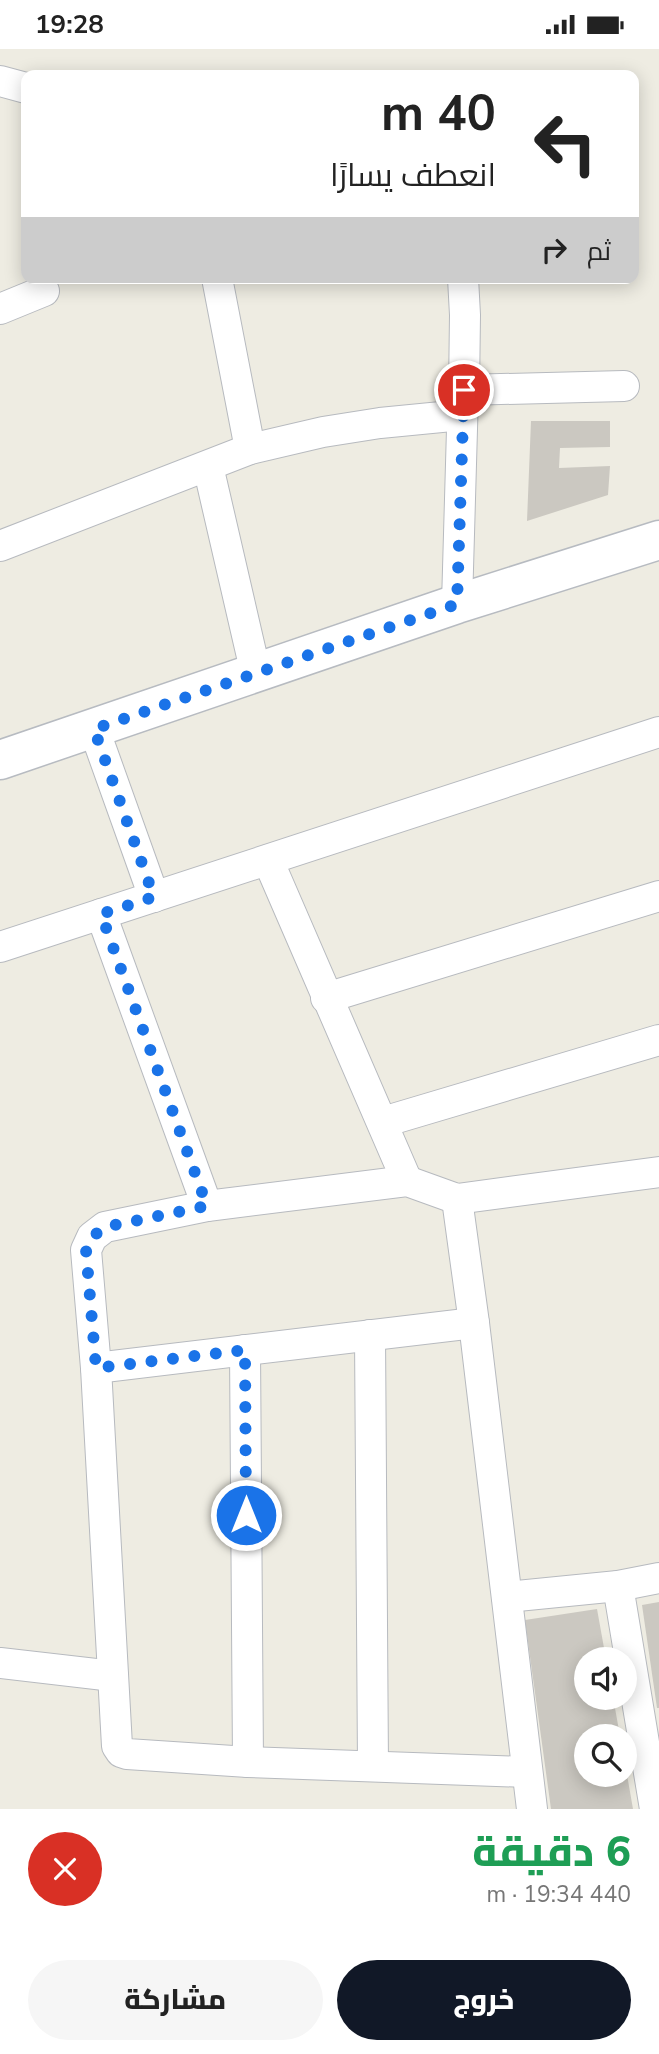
<!DOCTYPE html>
<html lang="ar">
<meta charset="utf-8">
<style>
body{margin:0;font-family:"Nunito Sans",Cairo,sans-serif;background:#f6f6f6;color:#222;direction:rtl;height:100vh;display:flex;flex-direction:column;font-size:26px;white-space:nowrap}
*{box-sizing:border-box;margin:0}
p{font-size:23px;color:#767676}
.icon{flex:none;width:38px;height:38px;fill:none;stroke:currentColor;stroke-width:2;stroke-linecap:round;stroke-linejoin:round}
.map{position:relative;height:1760px;overflow:hidden;direction:ltr}
.drawer{display:flex;flex-direction:column;background:#fff;flex:1}
.drawer>*{flex:none}
.top-card{position:absolute;left:21px;top:21px;width:618px;height:214px;border-radius:14px;box-shadow:0 4px 18px #0003;direction:rtl;background:#fff;color:#222;overflow:hidden}
.fabs{position:absolute;left:574px;top:1598px;display:grid;gap:14px}
.fabs a{display:grid;place-items:center;width:63px;height:63px;border-radius:50%;background:#fff;box-shadow:0 4px 18px #0003;font-size:35px}
.pin{position:absolute;display:grid;place-items:center;width:60px;height:60px;color:#fff;margin:-30px;border:4px solid #fff;border-radius:50%;box-shadow:0 2px 7px #0007}
.me{position:absolute;width:77px;margin:-38px;rotate:0deg;stroke-linejoin:round;filter:drop-shadow(0 0 5px #0008)}
.turn{display:flex;align-items:center;gap:24px;height:147px;padding:0 28px;font-size:32px}
.turn .icon{width:91px;height:91px;stroke-width:2.5}
.turn b{display:block;font-size:49px;line-height:60px}
.then{display:flex;align-items:center;height:66px;padding:0 28px;background:#0003;gap:14px;font-size:26px}
.round{display:grid;place-items:center;flex:none;width:74px;height:74px;border-radius:37px;background:#f6f6f6}
.head{display:flex;align-items:center;justify-content:space-between;height:119px;padding:0 28px}
h1{font-size:42px;font-weight:800;line-height:52px;color:#1e9e55}
.primary-button{display:flex;gap:14px;margin-top:auto;padding:14px 28px}
.primary-button a{flex:1;height:80px;border-radius:42px;background:#111827;color:#fff;font-size:28px;font-weight:800;line-height:80px;text-align:center}
.primary-button a+a{background:#f6f6f6;color:#222}
.status{display:flex;justify-content:space-between;align-items:center;height:49px;padding:0 35px;background:#fff;direction:ltr}
.status svg{height:19px;fill:currentColor}
.map>svg:first-child{display:block}
</style>
<div class="status"><b>19:28</b><svg viewBox="0 0 49 12"><path d="M0 12V9h3v3zM5 12V6h3v6zM10 12V3h3v9zM15 12V0h3v12zM26 1h20v11H26zM47 4h2v5h-2z"/></svg></div>
<div class="map">
<svg width="659" height="1760" viewBox="0 0 659 1760">
<rect width="100%" height="100%" fill="#eeece2"/>
<g fill="#cbc8c1">
<polygon points="531,372 610,372 610,398 560,399 559,419 610,417 608,446 527,472"/>
<polygon points="659,1553 659,1659 657,1659 642,1556"/>
<polygon points="597,1560 606,1610 586,1610 586,1648 613,1648 620,1687 586,1687 586,1726 625,1726 626,1720 633,1760 551,1760 525,1571"/>
</g>
<g fill="none" stroke-linecap="round" stroke-linejoin="round">
<g stroke="#b7babf" stroke-width="32">
<g id="street">
<polyline points="0,32 26,39"/>
<polyline points="217,229 250,400"/>
<polyline points="463,229 465,266 464,341 624,337"/>
<polyline points="0,260 44,242"/>
<polyline points="208,417 256,625"/>
<polyline points="0,497 250,400 323,383 380,374 462,366"/>
<polyline points="457,555 463,345"/>
<polyline points="94,680 154,848"/>
<polyline points="268,811 407,1132"/>
<polyline points="101,865 207,1157"/>
<polyline points="0,898 659,683"/>
<polyline points="326,949 659,847"/>
<polyline points="383,1073 659,991"/>
<polyline points="457,1150 474,1274 532,1760"/>
<polyline points="370,1286 373,1717"/>
<polyline points="245,1301 248,1713"/>
<polyline points="96,1319 474,1274"/>
<polyline points="618,1537 655,1760"/>
<polyline points="507,1548 618,1537 659,1529"/>
<polyline points="0,1614 113,1627"/>
<polyline points="527,1723 248,1713 127,1705 121,1703 117,1697 96,1319 86,1201 92,1188 105,1178 207,1157 407,1132 457,1150 659,1123"/>
</g>
</g>
<g stroke="#b7bbc1" stroke-width="41">
<polyline id="secondary" points="0,711 457,555 659,491"/>
</g>
<use href="#street" stroke="#fff" stroke-width="30"/>
<use href="#secondary" stroke="#fff" stroke-width="38"/>
</g>
<g fill="none" stroke-linecap="round" stroke-linejoin="round">
<polyline stroke="#1a73e8" stroke-width="12" stroke-dasharray="0 21.6" points="246,1466 245,1301 96,1319 86,1201 92,1188 105,1178 207,1157 101,865 154,848 94,680 457,555 464,341"/>
</g>
</svg>
<div class="fabs">
<a><svg class="icon" aria-label="sound" viewBox="0 0 24 24"><path d="M4 9h4l5-4v14l-5-4H4zM17 9q2 3 0 6"/></svg></a>
<a><svg class="icon" aria-label="search" viewBox="0 0 24 24"><circle cx="10" cy="10" r="6"/><path d="M15 15l6 6"/></svg></a>
</div>
<div class="pin" style="left:464px;top:341px;background:#d93025"><svg class="icon" aria-label="arrive" viewBox="0 0 24 24"><path d="M6 21V4h12l-3 4 3 4H6"/></svg></div>
<svg class="me" style="left:246px;top:1466px" viewBox="-20 -20 40 40"><circle r="17" fill="#1a73e8" stroke="#fff" stroke-width="3"/><path d="M0-11L8 9 0 5-8 9z" fill="#fff"/></svg>
<div class="top-card">
<div class="turn"><svg class="icon" aria-label="left" viewBox="0 0 24 24"><path d="M17 20v-9H6M10 6l-5 5 5 5"/></svg><div><b>40 m</b>انعطف يسارًا</div></div>
<div class="then">ثم<svg class="icon" aria-label="right" viewBox="0 0 24 24"><path d="M7 20v-9h11M14 6l5 5-5 5"/></svg></div>
</div>
</div>
<section class="drawer">
<div class="head"><div><h1>6 دقيقة</h1><p>440 m · 19:34</p></div><a class="round" style="background:#d93025;color:#fff"><svg class="icon" aria-label="close" viewBox="0 0 24 24"><path d="M6 6l12 12M18 6L6 18"/></svg></a></div>
<div class="primary-button"><a>خروج</a><a>مشاركة</a></div>
</section>
